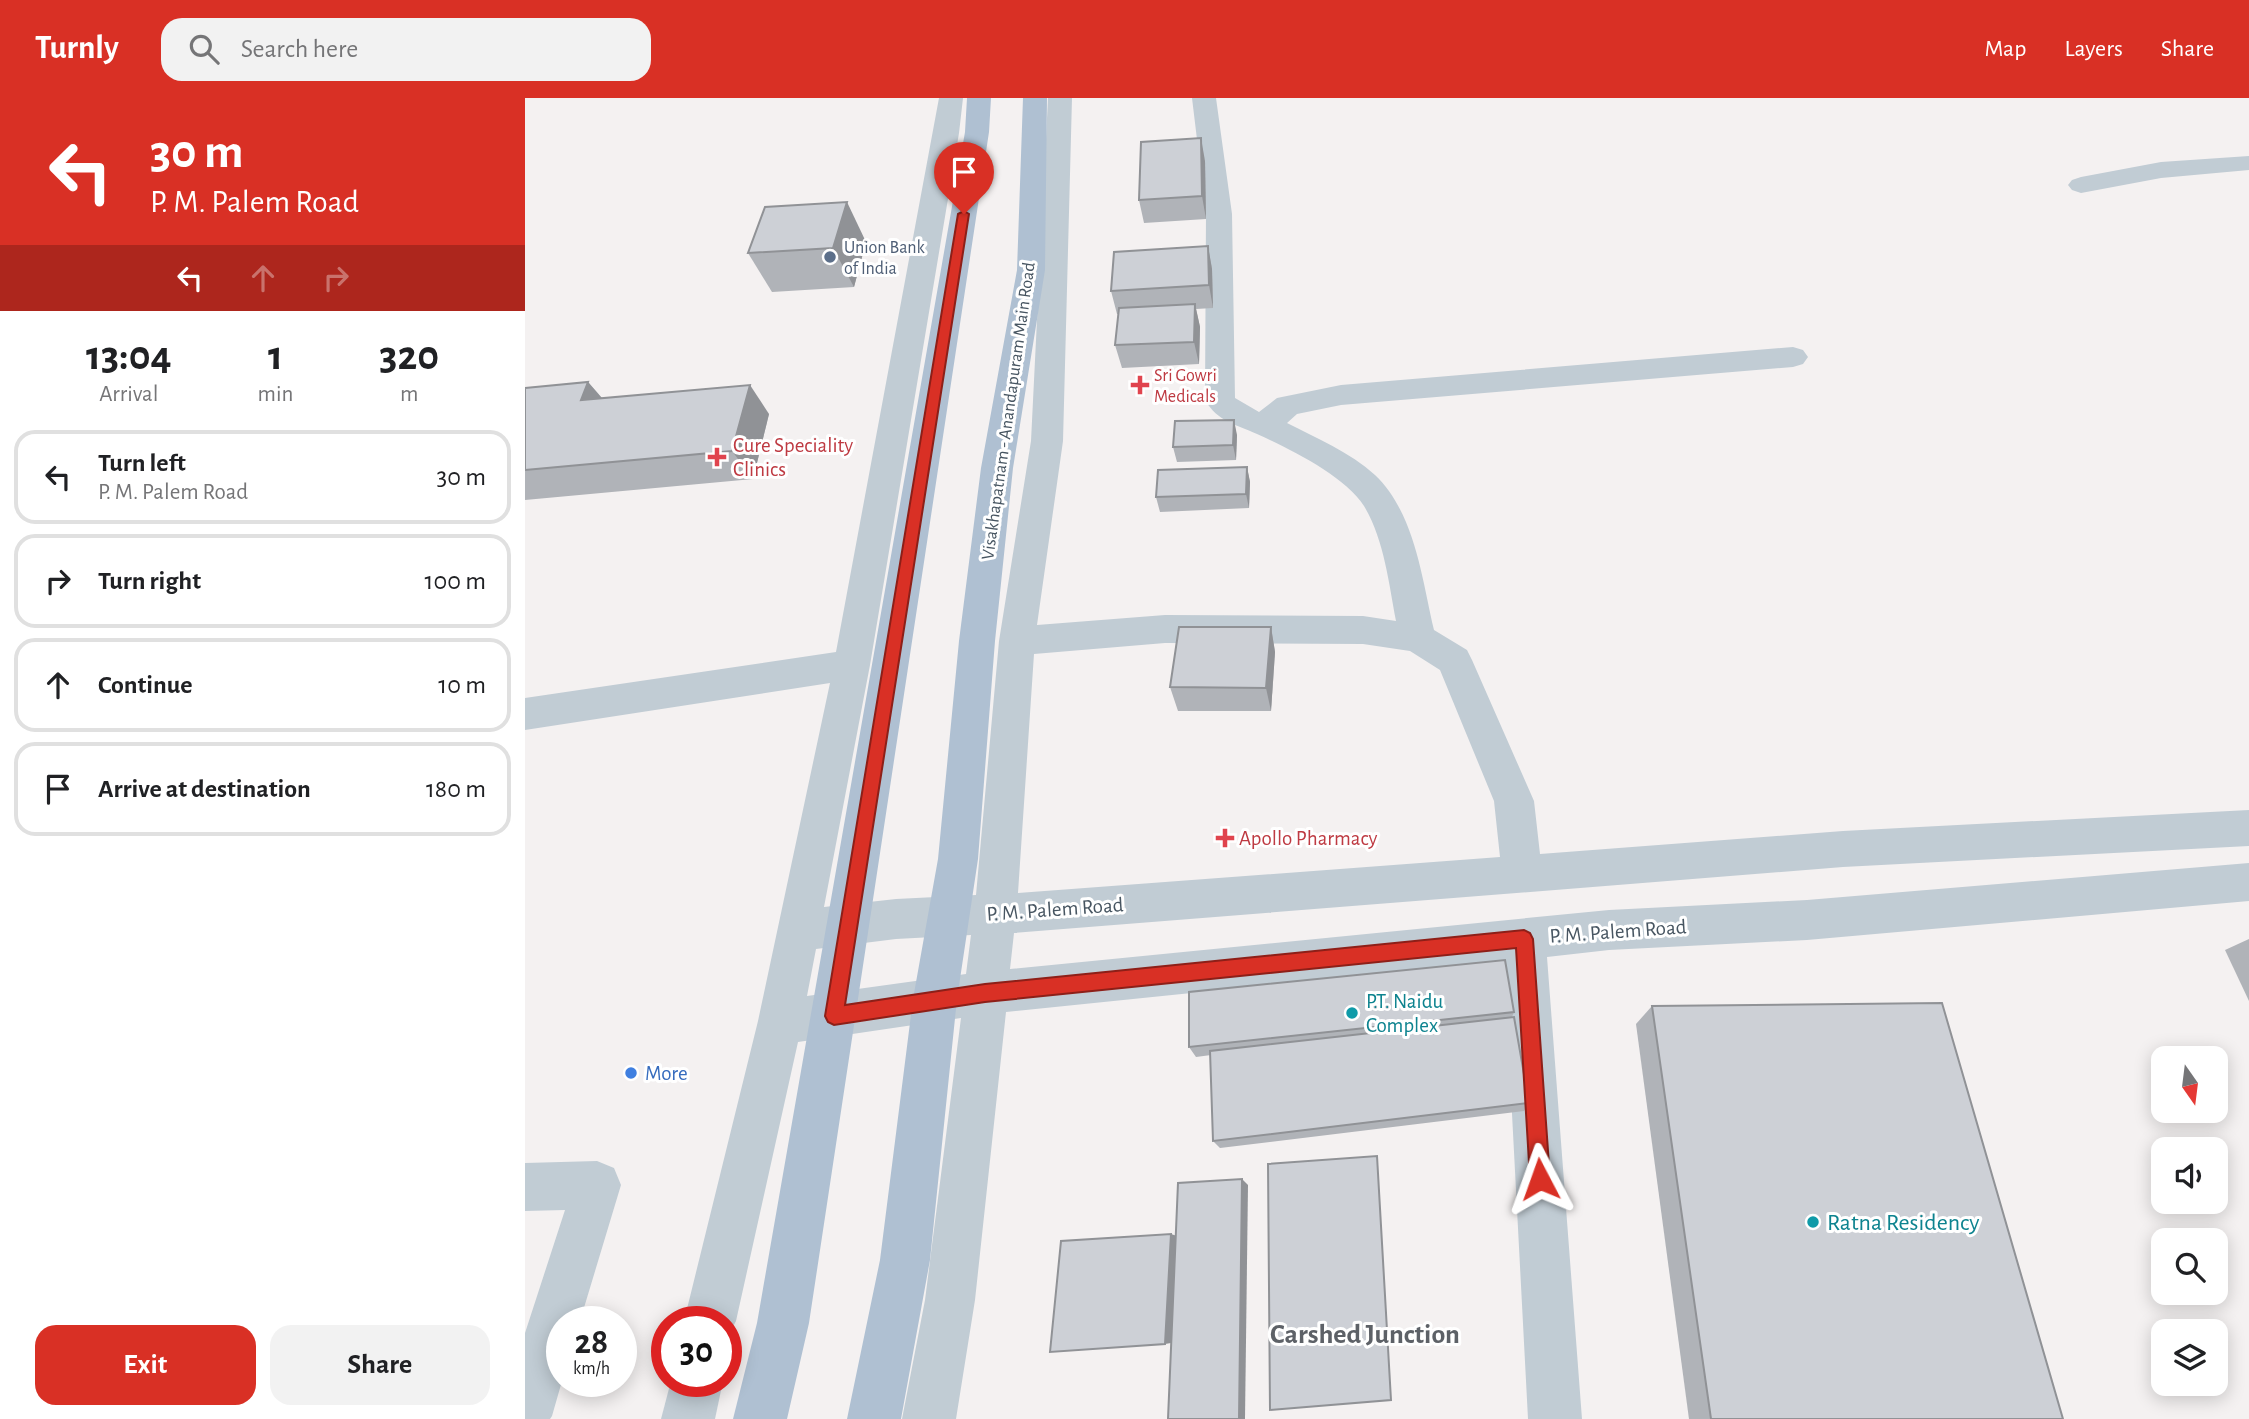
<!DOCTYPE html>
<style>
body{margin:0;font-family:"Alegreya Sans",sans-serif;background:#f2f2f2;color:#202124;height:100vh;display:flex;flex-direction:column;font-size:26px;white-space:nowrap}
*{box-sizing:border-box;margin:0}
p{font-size:23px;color:#757577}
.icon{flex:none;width:38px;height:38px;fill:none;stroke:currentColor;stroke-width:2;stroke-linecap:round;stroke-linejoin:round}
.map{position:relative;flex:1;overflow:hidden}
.details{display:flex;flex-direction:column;background:#fff;width:525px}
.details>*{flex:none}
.hud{background:#d93025;color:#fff;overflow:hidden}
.needle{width:46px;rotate:166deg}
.controls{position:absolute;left:1626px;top:948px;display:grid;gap:14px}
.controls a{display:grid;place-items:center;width:77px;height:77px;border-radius:14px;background:#fff;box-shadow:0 4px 18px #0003;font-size:35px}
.speed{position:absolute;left:21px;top:1208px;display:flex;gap:14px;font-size:35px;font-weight:700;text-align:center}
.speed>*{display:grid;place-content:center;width:91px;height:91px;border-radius:50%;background:#fff;box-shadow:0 4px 18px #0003;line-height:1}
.speed small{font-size:18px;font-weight:400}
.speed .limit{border:10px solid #d22;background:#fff;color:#111}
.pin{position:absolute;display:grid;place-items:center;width:60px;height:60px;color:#fff;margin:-72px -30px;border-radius:50% 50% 50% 0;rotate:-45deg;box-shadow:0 0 7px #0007}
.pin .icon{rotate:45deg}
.me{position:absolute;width:77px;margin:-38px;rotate:356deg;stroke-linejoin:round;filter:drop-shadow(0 0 5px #0008)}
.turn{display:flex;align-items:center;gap:24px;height:147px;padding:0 35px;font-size:32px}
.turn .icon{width:91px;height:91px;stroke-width:2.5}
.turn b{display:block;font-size:49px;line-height:60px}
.lanes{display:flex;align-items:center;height:66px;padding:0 35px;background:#0003;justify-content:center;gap:35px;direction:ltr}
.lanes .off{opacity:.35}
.eta{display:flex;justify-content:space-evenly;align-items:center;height:119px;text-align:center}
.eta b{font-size:42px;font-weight:700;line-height:49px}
.primary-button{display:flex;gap:14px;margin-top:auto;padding:14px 35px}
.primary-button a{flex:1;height:80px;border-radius:21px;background:#d93025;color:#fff;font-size:28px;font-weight:700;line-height:80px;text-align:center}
.primary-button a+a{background:#f2f2f2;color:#202124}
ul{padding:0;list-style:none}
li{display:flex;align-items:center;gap:21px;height:94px;margin:0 14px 10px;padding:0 21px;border:4px solid #e0e0e0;border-radius:21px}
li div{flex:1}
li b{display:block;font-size:26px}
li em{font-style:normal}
header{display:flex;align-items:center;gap:42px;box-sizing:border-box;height:98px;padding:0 35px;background:#d93025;color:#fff}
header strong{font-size:33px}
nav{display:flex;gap:38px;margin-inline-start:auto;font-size:24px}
.search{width:490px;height:63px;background:#f2f2f2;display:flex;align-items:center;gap:18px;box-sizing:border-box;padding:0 24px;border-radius:21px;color:#757577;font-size:26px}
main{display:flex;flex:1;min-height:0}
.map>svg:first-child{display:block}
</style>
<header>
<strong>Turnly</strong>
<div class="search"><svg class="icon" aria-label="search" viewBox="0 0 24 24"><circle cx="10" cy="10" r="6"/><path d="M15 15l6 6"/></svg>Search here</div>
<nav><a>Map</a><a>Layers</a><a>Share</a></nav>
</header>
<main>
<section class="details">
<div class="hud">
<div class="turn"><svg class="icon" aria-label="left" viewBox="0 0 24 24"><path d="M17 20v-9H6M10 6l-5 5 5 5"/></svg><div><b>30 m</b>P. M. Palem Road</div></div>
<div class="lanes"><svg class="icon" aria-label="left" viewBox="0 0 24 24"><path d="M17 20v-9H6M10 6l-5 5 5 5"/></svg><svg class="icon off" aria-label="ahead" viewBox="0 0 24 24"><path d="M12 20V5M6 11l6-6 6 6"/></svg><svg class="icon off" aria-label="right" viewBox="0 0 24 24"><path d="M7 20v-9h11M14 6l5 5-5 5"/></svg></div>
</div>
<div class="eta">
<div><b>13:04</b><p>Arrival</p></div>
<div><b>1</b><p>min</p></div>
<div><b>320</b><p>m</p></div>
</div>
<ul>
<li><svg class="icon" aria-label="left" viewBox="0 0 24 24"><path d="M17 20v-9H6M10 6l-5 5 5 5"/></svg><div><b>Turn left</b><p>P. M. Palem Road</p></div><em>30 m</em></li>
<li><svg class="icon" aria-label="right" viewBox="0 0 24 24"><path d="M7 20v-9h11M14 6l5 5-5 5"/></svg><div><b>Turn right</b></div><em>100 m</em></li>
<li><svg class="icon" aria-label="ahead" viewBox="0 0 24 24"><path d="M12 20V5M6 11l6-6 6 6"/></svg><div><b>Continue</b></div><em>10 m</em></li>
<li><svg class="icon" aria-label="arrive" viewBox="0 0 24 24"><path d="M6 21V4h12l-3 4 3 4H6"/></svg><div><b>Arrive at destination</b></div><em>180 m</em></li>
</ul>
<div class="primary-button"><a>Exit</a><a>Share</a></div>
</section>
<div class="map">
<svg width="1724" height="1321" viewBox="0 0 1724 1321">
<rect width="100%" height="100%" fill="#f4f1f1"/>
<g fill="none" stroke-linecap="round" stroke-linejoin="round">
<g fill="#c1ccd4" fill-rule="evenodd">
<path d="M414,0H438L434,35L345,567L299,809L371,801L451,797L474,543L506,343L523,0H547L538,343L512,527L640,517L838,518L871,523C864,486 859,441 839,408C820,378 765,351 732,336C710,326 693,324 680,302L681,116L667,0H691L707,116L710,300L734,314L752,300L816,287L1268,249L1278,252L1283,259L1278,266L1268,269L816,307L772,316L762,325C791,340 825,354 850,377C890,415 897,481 909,532L942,552L947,562L1009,703L1015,756L1318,733L1724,712V748L1318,769L489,835L485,871L1084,812L1282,802L1724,765V803L1282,842L1084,852L1022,859L1057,1321H1003L979,863L481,914L450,1202L431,1321H377L400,1202L436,920L273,944L211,1223L201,1242V1223H159L233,923L305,585L0,632V600L311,554ZM640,545L838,546L885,553L915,572L969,703L975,759L493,795L509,556ZM446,837L441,876L282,898L291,851L371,841Z"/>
<polygon points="1724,58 1724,72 1636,80 1556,95 1547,92 1543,87 1547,82 1556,79 1636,64"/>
<polygon points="72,1063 89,1070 96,1087 55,1223 37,1223 37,1283 27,1318 25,1321 0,1321 0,1235 40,1112 0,1113 0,1065"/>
<polygon points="146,1283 198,1283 190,1321 136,1321"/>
</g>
<g fill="#afc0d2" fill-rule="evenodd">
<polygon points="442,0 466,0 464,34 284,1225 262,1321 208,1321 232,1225 440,34"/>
<polygon points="498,0 522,0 520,172 488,370 470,543 453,761 432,901 405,1162 376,1321 322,1321 355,1162 388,901 413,761 434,543 456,370 492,172"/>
</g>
</g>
<g fill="#b0b3b8">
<polygon points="680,63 681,121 619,125 614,102"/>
<polygon points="341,144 329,189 247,194 223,155"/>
<polygon points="683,148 687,171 688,210 671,211 675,229 674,266 597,270 590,247 594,216 592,216 586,193"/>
<polygon points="63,284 77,300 244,316 228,381 0,402 0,290"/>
<polygon points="712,337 711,362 652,364 648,349"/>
<polygon points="722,369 725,384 724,410 635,414 631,399"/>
<polygon points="746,529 750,554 746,613 653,613 645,589"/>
<polygon points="1724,841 1724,903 1700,852"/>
<polygon points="1127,908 1538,1321 1164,1321 1111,926"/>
<polygon points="989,914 987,919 1004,1005 999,1013 695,1050 688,1043 686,957 671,959 664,949"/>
</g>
<g fill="#909296">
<polygon points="676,40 680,63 681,121 677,98"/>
<polygon points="322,104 341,144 329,189 308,150"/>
<polygon points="683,148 687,171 688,210 684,187"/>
<polygon points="670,206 675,229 674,266 669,244"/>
<polygon points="63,284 88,313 56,302"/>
<polygon points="225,287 244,316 228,381 207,353"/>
<polygon points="709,322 712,337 711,362 708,347"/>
<polygon points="722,369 725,384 724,410 721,396"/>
<polygon points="746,529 750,554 746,613 741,590"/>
<polygon points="717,1081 723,1087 720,1321 714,1321"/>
<polygon points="646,1136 652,1138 646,1245 640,1246"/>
</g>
<g fill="#cdd0d6" stroke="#909296" stroke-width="2">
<polygon points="676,40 677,98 614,102 616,44"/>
<polygon points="322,104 308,150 223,155 240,109"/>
<polygon points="683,148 684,187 586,193 589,154"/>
<polygon points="670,206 669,244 590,247 594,210"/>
<polygon points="63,284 56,302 225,287 207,353 0,372 0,290"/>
<polygon points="709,322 708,347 648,349 650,323"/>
<polygon points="722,369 721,396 631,399 633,372"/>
<polygon points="654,529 746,529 741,590 645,589"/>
<polygon points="980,862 989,914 664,949 664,894"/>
<polygon points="1417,905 1538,1321 1186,1321 1127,908"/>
<polygon points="989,919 1004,1005 688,1043 685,953"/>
<polygon points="852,1058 866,1302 745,1312 743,1066"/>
<polygon points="717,1081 714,1321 643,1321 653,1085"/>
<polygon points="646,1136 640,1246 525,1254 536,1143"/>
</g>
<polygon fill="#d93025" stroke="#8d1f18" stroke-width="2" points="439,113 444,116 320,907 460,886 999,832 1005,835 1008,841 1025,1081 1022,1088 1015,1091 1008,1088 1005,1081 991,850 460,904 309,927 303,924 300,918 433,116"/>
<circle fill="#5c6f8a" stroke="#fff" stroke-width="2.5" cx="305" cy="159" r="7"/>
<g fill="#e0444e" stroke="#fff" stroke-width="2.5">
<path d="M611.5 276.5h7v7h7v7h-7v7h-7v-7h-7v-7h7z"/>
<path d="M188.5 348.5h7v7h7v7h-7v7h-7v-7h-7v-7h7z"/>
<path d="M696.5 729.5h7v7h7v7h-7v7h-7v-7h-7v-7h7z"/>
</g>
<g fill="#0f9aa8" stroke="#fff" stroke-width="2.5">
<circle cx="827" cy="915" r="7"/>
<circle cx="1288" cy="1124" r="7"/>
</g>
<circle fill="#3f7fe0" stroke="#fff" stroke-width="2.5" cx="106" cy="975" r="7"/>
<g text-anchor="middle" stroke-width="6" stroke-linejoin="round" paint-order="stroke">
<g font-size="18" fill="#4e5e75" stroke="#fff" text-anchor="start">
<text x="319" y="155">Union Bank<tspan x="319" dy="21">of India</tspan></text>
</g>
<g font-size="18" fill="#be3a42" stroke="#fff" text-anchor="start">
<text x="629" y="283">Sri Gowri<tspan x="629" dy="21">Medicals</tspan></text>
</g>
<g font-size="18" fill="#475561" stroke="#fff">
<text transform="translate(483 313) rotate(-82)" y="6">Visakhapatnam - Anandapuram Main Road</text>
</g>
<g font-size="21" fill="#be3a42" stroke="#fff" text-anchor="start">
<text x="208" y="354">Cure Speciality<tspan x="208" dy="24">Clinics</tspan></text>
<text x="714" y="747">Apollo Pharmacy</text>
</g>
<g font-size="21" fill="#475561" stroke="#fff">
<text transform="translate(530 811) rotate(-4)" y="7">P. M. Palem Road</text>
<text transform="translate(1093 833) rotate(-4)" y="7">P. M. Palem Road</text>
</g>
<g font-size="21" fill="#0d838f" stroke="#fff" text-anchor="start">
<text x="841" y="910">P.T. Naidu<tspan x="841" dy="24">Complex</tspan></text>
</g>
<g font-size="21" fill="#366cbe" stroke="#fff" text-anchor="start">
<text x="120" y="982">More</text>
</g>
<g font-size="24" fill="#0d838f" stroke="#fff" text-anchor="start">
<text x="1302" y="1132">Ratna Residency</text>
</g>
<g font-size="28" font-weight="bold" fill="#5d6167" stroke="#fff">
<text x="840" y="1245">Carshed Junction</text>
</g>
</g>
</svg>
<div class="controls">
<a><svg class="needle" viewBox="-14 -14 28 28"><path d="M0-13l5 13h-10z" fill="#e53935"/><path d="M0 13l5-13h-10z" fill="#757577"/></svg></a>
<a><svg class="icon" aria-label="sound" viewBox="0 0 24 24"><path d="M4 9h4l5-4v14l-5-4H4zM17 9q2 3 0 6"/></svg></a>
<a><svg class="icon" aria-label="search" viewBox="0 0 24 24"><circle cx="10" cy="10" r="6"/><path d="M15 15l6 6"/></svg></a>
<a><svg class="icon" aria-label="layers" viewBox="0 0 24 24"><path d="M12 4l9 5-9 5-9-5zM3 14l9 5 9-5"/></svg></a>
</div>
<div class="speed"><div>28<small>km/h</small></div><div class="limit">30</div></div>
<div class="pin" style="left:439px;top:116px;background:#d93025"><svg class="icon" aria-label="arrive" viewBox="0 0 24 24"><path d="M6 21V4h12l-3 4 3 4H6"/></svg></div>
<svg class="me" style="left:1015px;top:1081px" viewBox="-20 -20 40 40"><path d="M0-17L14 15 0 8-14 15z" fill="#d93025" stroke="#fff" stroke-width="4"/></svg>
</div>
</main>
